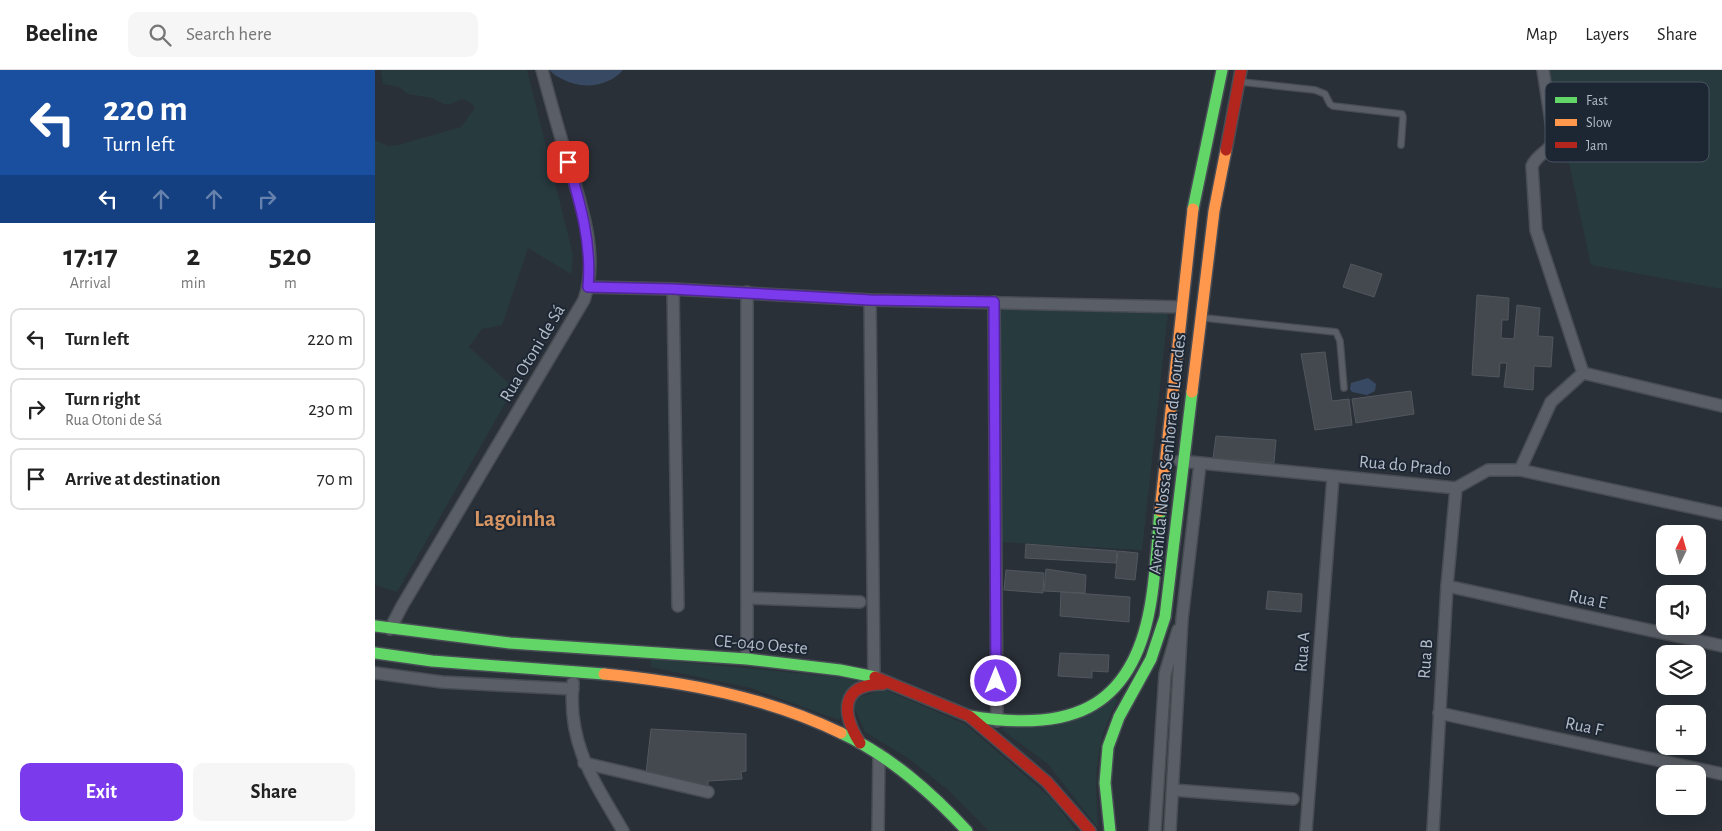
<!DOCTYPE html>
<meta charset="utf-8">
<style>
body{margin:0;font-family:"Alegreya Sans",sans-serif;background:#f6f6f6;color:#222;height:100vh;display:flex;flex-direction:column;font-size:19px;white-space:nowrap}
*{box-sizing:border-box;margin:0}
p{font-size:16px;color:#767676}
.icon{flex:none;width:28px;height:28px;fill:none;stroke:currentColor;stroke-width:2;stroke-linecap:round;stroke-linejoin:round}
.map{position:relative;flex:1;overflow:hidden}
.sheet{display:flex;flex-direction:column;background:#fff;width:375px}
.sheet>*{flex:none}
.top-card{background:#1a4fa0;color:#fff;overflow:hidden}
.needle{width:32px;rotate:5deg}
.buttons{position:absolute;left:1281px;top:455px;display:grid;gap:10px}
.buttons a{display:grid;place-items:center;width:50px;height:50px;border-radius:10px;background:#fff;box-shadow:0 5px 20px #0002;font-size:25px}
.pin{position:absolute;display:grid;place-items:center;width:42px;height:42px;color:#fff;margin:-21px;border-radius:10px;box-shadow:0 2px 8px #0006}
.me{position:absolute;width:55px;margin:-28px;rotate:0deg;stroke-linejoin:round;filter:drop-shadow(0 0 4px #0008)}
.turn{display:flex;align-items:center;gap:18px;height:105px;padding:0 20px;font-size:22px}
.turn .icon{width:65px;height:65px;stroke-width:2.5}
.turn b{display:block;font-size:35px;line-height:42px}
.lanes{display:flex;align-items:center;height:48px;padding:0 20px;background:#0003;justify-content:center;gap:25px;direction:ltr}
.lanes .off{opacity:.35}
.eta{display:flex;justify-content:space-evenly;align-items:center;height:85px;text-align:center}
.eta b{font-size:30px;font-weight:700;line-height:35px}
.button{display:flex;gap:10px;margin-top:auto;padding:10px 20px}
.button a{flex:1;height:58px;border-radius:10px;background:#7c3aed;color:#fff;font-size:20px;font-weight:700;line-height:58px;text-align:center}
.button a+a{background:#f6f6f6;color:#222}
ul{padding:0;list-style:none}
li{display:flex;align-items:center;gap:15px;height:62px;margin:0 10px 8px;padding:0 10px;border:2px solid #e0e0e0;border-radius:10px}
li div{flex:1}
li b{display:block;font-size:19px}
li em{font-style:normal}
header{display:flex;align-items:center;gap:30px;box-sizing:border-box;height:70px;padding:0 25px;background:#fff;border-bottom:1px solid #e0e0e0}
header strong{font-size:24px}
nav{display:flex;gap:28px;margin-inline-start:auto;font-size:18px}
.search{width:350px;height:45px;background:#f6f6f6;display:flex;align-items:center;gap:12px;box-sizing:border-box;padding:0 18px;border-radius:10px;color:#767676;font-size:19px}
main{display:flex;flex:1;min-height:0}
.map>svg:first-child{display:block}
</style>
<header>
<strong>Beeline</strong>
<div class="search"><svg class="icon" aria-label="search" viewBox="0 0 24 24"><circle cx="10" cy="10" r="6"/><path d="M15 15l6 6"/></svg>Search here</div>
<nav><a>Map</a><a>Layers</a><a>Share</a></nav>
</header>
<main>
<section class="sheet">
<div class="top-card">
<div class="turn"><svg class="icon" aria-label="left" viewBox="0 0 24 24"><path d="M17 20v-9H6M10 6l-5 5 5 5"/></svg><div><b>220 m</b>Turn left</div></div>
<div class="lanes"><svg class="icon" aria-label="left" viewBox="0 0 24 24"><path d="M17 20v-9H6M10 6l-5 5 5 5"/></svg><svg class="icon off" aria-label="ahead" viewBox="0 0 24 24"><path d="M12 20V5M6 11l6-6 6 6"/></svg><svg class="icon off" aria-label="ahead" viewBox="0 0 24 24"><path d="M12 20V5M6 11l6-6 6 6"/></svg><svg class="icon off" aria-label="right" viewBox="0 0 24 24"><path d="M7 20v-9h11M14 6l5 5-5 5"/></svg></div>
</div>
<div class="eta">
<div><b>17:17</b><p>Arrival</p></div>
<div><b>2</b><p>min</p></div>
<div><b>520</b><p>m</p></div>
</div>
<ul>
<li><svg class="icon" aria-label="left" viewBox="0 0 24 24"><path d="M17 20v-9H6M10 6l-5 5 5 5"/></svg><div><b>Turn left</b></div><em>220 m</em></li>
<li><svg class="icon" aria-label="right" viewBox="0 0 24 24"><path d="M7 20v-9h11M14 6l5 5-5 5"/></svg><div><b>Turn right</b><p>Rua Otoni de Sá</p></div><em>230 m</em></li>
<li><svg class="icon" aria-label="arrive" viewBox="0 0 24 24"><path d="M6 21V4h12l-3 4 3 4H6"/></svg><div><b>Arrive at destination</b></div><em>70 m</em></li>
</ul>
<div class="button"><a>Exit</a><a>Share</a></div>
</section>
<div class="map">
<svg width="1347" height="761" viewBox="0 0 1347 761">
<rect width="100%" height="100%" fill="#2a3038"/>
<g fill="#273a3e">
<polygon points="6,0 152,0 198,185 196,204 153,178 127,255 107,259 94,277 139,318 22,522 0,515 0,70 13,76 23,75 86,57 100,38 95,32 87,29 76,34 69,34 57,28 33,24 24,17 8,14"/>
<polygon points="1174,0 1347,0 1347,219 1216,195"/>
<polygon points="622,234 793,243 767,480 623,472"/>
<polygon points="276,589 483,609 464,650 376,618 276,597"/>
<polygon points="508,619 590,654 677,729 701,761 614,761 572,719 533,688 490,662 476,630"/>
<path d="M739,627L743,630C718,675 720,709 723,758L673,694L626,659Z"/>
</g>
<g fill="#384963">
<path d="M175,0H248C233,17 207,20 187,9C182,6 177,4 175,0Z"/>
<polygon points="993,308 1001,314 1000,321 992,325 977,322 975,319 976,313"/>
</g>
<g fill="#444950" stroke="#52575f">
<polygon points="976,194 1007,204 999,227 968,217"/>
<polygon points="1102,225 1134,228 1133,250 1127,250 1126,268 1139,269 1142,235 1165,238 1163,266 1178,267 1176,297 1159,296 1158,320 1129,317 1132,293 1125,293 1124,307 1097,305"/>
<polygon points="950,282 957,331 974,329 977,355 940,360 926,284"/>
<polygon points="1036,321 1039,344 981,353 977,329"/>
<polygon points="841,366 901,370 899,393 838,388"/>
<polygon points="651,474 742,481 741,493 650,488"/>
<polygon points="743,481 763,483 760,510 740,508"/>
<polygon points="671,499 711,505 710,523 669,521"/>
<polygon points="631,500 669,503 668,523 629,520"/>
<polygon points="893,521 927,524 926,542 891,539"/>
<polygon points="686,522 755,527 754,552 685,546"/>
<polygon points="685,583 734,585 733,602 717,601 717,608 683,606"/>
<polygon points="276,659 371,664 371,701 366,702 367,709 333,711 333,716 271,703"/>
</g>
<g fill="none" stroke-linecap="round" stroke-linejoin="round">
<g stroke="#484c53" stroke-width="8">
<g id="lane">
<polyline points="866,12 940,20 950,24 955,34 958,36 1027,44 1028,47 1026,75"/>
<polyline points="830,248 961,262 965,271 969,318"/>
</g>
</g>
<g stroke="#484c53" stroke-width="14">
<g id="street">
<path d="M1168,0L1179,71C1174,82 1162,84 1157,96L1161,160L1208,303"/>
<polyline points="213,217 298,219 495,230 807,237"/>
<polyline points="298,219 303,536"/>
<polyline points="372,222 372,589"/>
<polyline points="495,230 499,607"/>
<polyline points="619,232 622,651"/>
<polyline points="805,391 1081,418 1113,400 1145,400 1347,444"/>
<polyline points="1145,400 1176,332 1208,303 1347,336"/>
<polyline points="1072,516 1347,576"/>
<polyline points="372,528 485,532"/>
<path d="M15,559L27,536L209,230C225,184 205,132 192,88C183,59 175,29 167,0"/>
<polyline points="0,603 67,612 198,619"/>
<path d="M198,613C192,674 219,711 248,761"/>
<polyline points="1064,643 1347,704"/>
<polyline points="209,693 333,722"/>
<polyline points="798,720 918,729"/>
<polyline points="503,761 504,684"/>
<polyline points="780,761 790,604 803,560"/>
<polyline points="795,761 807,549 825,394"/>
<polyline points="931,761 958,407"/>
<polyline points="1058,761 1072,516 1081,418"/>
</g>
</g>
<g stroke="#484c55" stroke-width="14">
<g id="fast">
<polyline points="818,139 847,0"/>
<polyline points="0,556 135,573 372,589 465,600 500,607"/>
<polyline points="0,583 57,591 229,604"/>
<path d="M594,646C691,662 756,643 775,537C781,505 782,473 785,441"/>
<path d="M466,663C515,686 555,721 592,761"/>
<polyline points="735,761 730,713 733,677 744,647 776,589 790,547 817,322"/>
</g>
</g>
<g stroke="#484c55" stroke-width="14">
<g id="slow">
<polyline points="817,322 839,141 851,80"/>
<polyline points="785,441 818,139"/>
<path d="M229,604C310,612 392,627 466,663"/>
</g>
</g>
<g stroke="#484c55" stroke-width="14">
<g id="jam">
<polyline points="851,80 866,0"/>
<polyline points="500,607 594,646 672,712 715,761"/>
<path d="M485,673C466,643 465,614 508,614"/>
</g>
</g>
<use href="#lane" stroke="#5a5e66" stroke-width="5.5"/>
<use href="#street" stroke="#5a5e66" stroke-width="11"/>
<use href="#fast" stroke="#63d668" stroke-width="11"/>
<use href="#slow" stroke="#ff974d" stroke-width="11"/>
<use href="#jam" stroke="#b3261e" stroke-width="11"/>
</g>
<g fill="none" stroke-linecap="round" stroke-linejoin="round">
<g stroke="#51269a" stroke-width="12">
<path id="route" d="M193,92C205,133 217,173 213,217L298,219L495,230L619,232L621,611"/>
</g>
<use href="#route" stroke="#7c3aed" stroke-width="9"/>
</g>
<g text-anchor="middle" stroke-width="4" stroke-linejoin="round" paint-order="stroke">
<g font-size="18" fill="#b4bcc9" stroke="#1d2633">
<text transform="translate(157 283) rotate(-59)" y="6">Rua Otoni de Sá</text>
<text transform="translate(792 384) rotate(-84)" y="6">Avenida Nossa Senhora de Lourdes</text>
<text transform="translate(1030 395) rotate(5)" y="6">Rua do Prado</text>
<text transform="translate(1213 529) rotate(12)" y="6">Rua E</text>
<text transform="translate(386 574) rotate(5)" y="6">CE-040 Oeste</text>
<text transform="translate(927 582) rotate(-86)" y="6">Rua A</text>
<text transform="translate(1050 589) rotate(-86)" y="6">Rua B</text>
<text transform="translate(1209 656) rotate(12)" y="6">Rua F</text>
</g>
<g font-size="22" font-weight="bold" fill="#d59563" stroke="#1d2633">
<text x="140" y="456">Lagoinha</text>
</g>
</g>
<rect x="1170" y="12" width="164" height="80" rx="8" fill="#1d2633" stroke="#4a5360" stroke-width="1"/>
<rect x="1180" y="27" width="22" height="6" fill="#63d668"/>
<rect x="1180" y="49" width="22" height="7" fill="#ff974d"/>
<rect x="1180" y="72" width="22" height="6" fill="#b3261e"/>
<g font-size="14" fill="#b4bcc9">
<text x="1211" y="35">Fast</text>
<text x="1211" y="57">Slow</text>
<text x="1211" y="80">Jam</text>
</g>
</svg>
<div class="buttons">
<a><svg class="needle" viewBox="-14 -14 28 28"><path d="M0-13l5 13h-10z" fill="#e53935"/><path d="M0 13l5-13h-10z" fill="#767676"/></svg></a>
<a><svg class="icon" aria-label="sound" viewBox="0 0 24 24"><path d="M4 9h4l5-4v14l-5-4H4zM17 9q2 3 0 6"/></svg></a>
<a><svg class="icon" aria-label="layers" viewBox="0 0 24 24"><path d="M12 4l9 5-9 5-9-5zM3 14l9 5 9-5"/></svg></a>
<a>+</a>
<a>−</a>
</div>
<div class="pin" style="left:193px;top:92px;background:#d93025"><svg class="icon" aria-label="arrive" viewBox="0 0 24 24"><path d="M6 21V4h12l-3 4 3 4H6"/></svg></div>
<svg class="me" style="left:621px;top:611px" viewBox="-20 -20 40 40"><circle r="17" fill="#7c3aed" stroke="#fff" stroke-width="3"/><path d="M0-11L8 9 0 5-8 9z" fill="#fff"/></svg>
</div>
</main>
